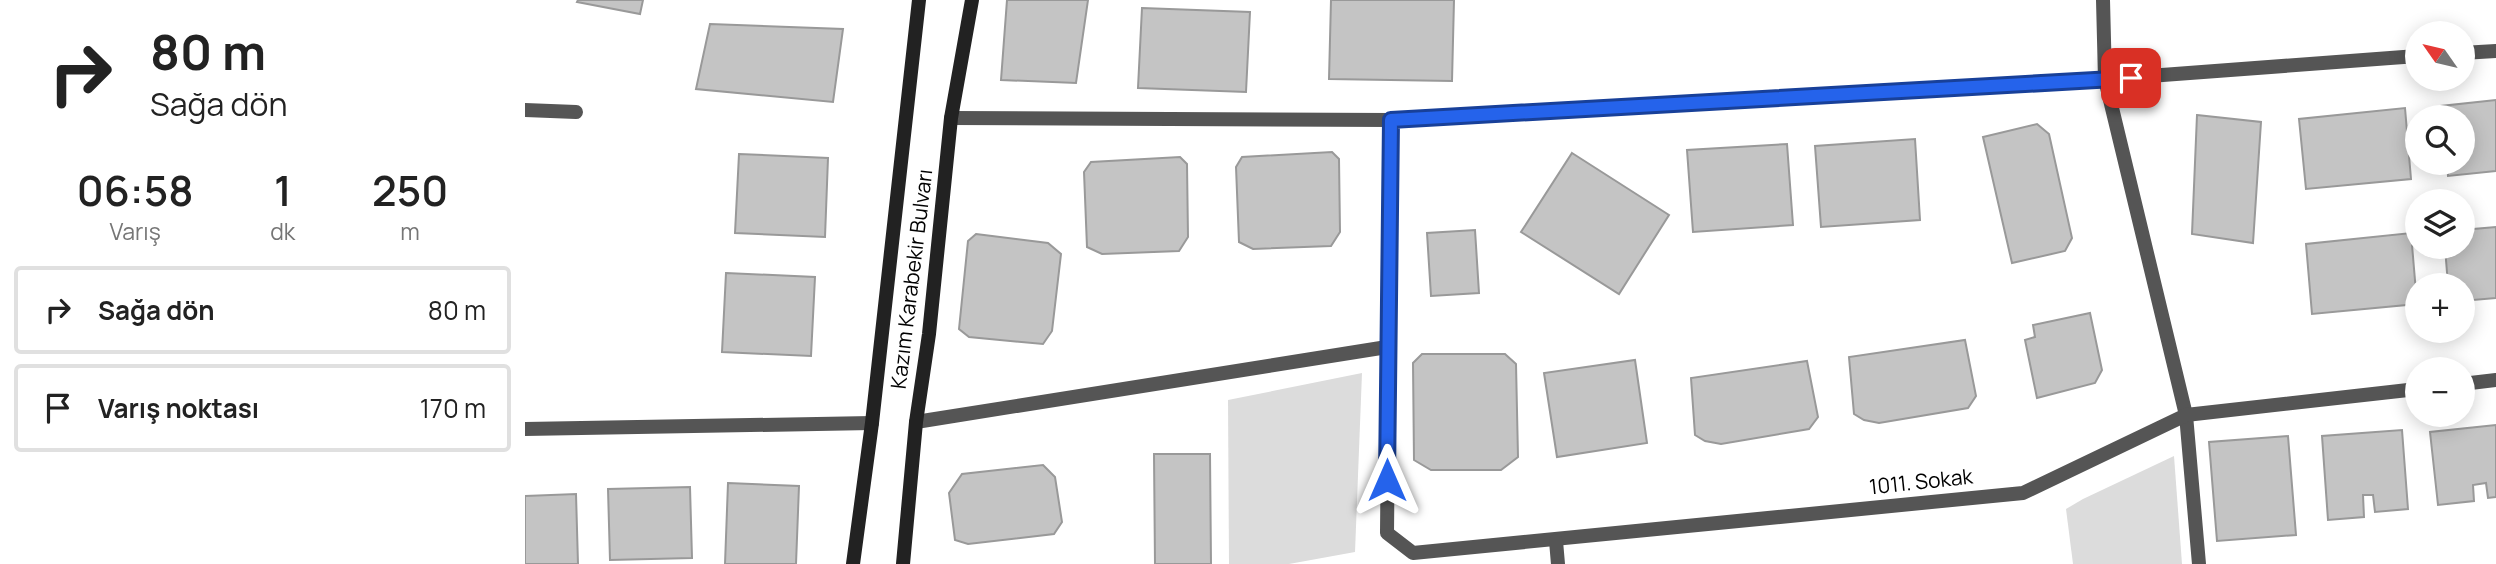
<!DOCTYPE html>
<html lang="tr">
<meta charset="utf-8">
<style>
body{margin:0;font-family:Manrope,sans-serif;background:#f6f6f6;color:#222;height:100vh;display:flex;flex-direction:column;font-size:26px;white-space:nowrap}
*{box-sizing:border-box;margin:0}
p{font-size:23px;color:#767676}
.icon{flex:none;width:38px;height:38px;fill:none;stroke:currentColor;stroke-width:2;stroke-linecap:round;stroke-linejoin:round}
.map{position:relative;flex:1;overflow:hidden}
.side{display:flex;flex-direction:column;background:#fff;width:525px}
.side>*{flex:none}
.top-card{background:#fff;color:#222;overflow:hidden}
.needle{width:46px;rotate:304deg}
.fabs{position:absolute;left:1880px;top:21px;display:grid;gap:14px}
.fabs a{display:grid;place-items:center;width:70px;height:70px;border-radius:50%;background:#fff;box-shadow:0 4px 18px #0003;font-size:35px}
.pin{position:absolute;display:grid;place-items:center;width:60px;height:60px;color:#fff;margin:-30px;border-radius:14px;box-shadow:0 4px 10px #0006}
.me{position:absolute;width:77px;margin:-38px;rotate:0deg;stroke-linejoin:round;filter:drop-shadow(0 0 5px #0008)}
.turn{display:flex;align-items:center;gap:24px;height:147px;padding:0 35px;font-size:32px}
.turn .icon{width:91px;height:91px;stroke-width:2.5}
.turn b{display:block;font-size:49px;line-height:60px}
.eta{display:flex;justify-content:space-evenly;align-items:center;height:119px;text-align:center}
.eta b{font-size:42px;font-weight:600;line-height:49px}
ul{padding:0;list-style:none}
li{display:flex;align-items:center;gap:21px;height:88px;margin:0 14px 10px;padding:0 21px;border:4px solid #e0e0e0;border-radius:7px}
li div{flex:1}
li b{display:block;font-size:26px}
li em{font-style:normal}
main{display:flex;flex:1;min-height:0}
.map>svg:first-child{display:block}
</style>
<main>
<section class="side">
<div class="top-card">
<div class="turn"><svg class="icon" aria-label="right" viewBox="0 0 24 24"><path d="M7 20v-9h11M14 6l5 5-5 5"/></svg><div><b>80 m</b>Sağa dön</div></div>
</div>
<div class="eta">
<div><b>06:58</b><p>Varış</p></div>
<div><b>1</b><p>dk</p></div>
<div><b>250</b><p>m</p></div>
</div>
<ul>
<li><svg class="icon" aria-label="right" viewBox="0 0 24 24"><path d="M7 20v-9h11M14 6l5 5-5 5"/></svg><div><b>Sağa dön</b></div><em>80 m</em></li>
<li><svg class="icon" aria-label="arrive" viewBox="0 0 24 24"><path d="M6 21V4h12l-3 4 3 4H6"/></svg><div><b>Varış noktası</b></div><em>170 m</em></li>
</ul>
</section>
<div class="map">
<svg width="1971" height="564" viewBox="0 0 1971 564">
<rect width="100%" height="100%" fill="#fff"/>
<g fill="#dcdcdc">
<polygon points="837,373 830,552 764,564 704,564 703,400"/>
<polygon points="1649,456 1657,564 1548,564 1541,509 1558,499"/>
</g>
<g fill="#c4c4c4" stroke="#999" stroke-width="2">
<polygon points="53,0 118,0 115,14 52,2"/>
<polygon points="482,0 563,0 551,83 476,80"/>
<polygon points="806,0 929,0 927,81 804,79"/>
<polygon points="617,8 725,12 721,92 613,88"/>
<polygon points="185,24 318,29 308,102 171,89"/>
<polygon points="1971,100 1971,171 1923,176 1922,163 1937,163 1937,117 1918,117 1916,106"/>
<polygon points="1880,108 1886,179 1781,189 1774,119"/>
<polygon points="1672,115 1736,122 1728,243 1667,234"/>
<polygon points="1512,124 1524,134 1547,238 1540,251 1487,263 1458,137"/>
<polygon points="1390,139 1395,220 1296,227 1290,146"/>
<polygon points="1262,144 1268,225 1168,232 1162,150"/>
<polygon points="807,152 814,159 815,232 806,246 728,249 714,242 711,167 717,157"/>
<polygon points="1047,153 1144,215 1094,294 996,232"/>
<polygon points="214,154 303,158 300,237 210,233"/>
<polygon points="655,157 662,164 663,237 654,251 577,254 562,247 559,172 566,162"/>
<polygon points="1971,227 1971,298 1937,301 1937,285 1923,285 1920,247 1937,247 1937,230"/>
<polygon points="950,230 954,293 906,296 902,233"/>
<polygon points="1886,233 1892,304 1787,314 1781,244"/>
<polygon points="451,234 523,243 536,254 527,331 518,344 444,337 434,329 443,241"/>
<polygon points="201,273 290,277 286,356 197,352"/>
<polygon points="1565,313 1577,370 1570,383 1512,398 1500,340 1510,337 1508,325"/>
<polygon points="1440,340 1451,396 1443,408 1354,423 1339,420 1329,414 1324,357"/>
<polygon points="897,354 980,354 991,364 993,457 976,470 906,470 889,460 888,363"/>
<polygon points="1110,360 1122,443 1032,457 1019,373"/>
<polygon points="1282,361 1293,417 1284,429 1196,444 1180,441 1170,435 1166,378"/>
<polygon points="1971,425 1971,497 1963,498 1961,483 1948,485 1949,501 1913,505 1905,432"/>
<polygon points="1877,430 1883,509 1850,512 1848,495 1838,495 1839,517 1803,520 1797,436"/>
<polygon points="1763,436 1771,535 1692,541 1684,442"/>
<polygon points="629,454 685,454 686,564 630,564"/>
<polygon points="518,465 530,477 537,522 529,534 443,544 430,540 424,493 437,474"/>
<polygon points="203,483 274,486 271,564 200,564"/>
<polygon points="165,487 167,558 85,560 83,489"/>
<polygon points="51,494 53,564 0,564 0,496"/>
</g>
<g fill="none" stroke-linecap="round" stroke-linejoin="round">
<g stroke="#555" stroke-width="14">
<polyline points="1578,0 1580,79 1661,415 1674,564"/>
<polyline points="1937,53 1971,51"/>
<polyline points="0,110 51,112"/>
<polyline points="426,118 866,120 1530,83 1892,56"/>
<polyline points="866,120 862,533 888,553 1498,493 1661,415 1892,389"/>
<polyline points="1937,384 1971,380"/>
<polyline points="391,422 862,347"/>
<polyline points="0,429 347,423"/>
<polyline points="1031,541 1033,564"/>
</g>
<g stroke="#222" stroke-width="14">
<polyline points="328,564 347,423 394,0"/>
<polyline points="378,564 391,422 404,334 426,118 447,0"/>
</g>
</g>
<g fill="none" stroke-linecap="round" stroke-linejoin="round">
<g stroke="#184099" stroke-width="18">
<polyline id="route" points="862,480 866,120 1606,78"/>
</g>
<use href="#route" stroke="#2563eb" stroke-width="12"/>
</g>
<g text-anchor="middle" stroke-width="5" stroke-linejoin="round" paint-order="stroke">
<g font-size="21" fill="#000" stroke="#fff">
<text transform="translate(387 279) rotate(-83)" y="7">Kazım Karabekir Bulvarı</text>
<text transform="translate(1396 482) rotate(-6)" y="7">1011. Sokak</text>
</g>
</g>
</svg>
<div class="fabs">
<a><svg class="needle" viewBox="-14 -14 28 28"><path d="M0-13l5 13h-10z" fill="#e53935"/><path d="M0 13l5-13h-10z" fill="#767676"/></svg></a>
<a><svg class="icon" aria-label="search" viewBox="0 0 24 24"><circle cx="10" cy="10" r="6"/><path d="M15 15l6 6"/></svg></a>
<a><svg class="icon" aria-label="layers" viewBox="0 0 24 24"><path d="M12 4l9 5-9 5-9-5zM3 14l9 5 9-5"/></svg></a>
<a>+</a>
<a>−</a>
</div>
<div class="pin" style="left:1606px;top:78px;background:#d93025"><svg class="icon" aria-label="arrive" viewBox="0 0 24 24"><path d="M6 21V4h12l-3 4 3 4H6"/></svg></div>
<svg class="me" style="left:862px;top:480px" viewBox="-20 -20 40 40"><path d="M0-17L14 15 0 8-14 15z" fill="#2563eb" stroke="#fff" stroke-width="4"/></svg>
</div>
</main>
